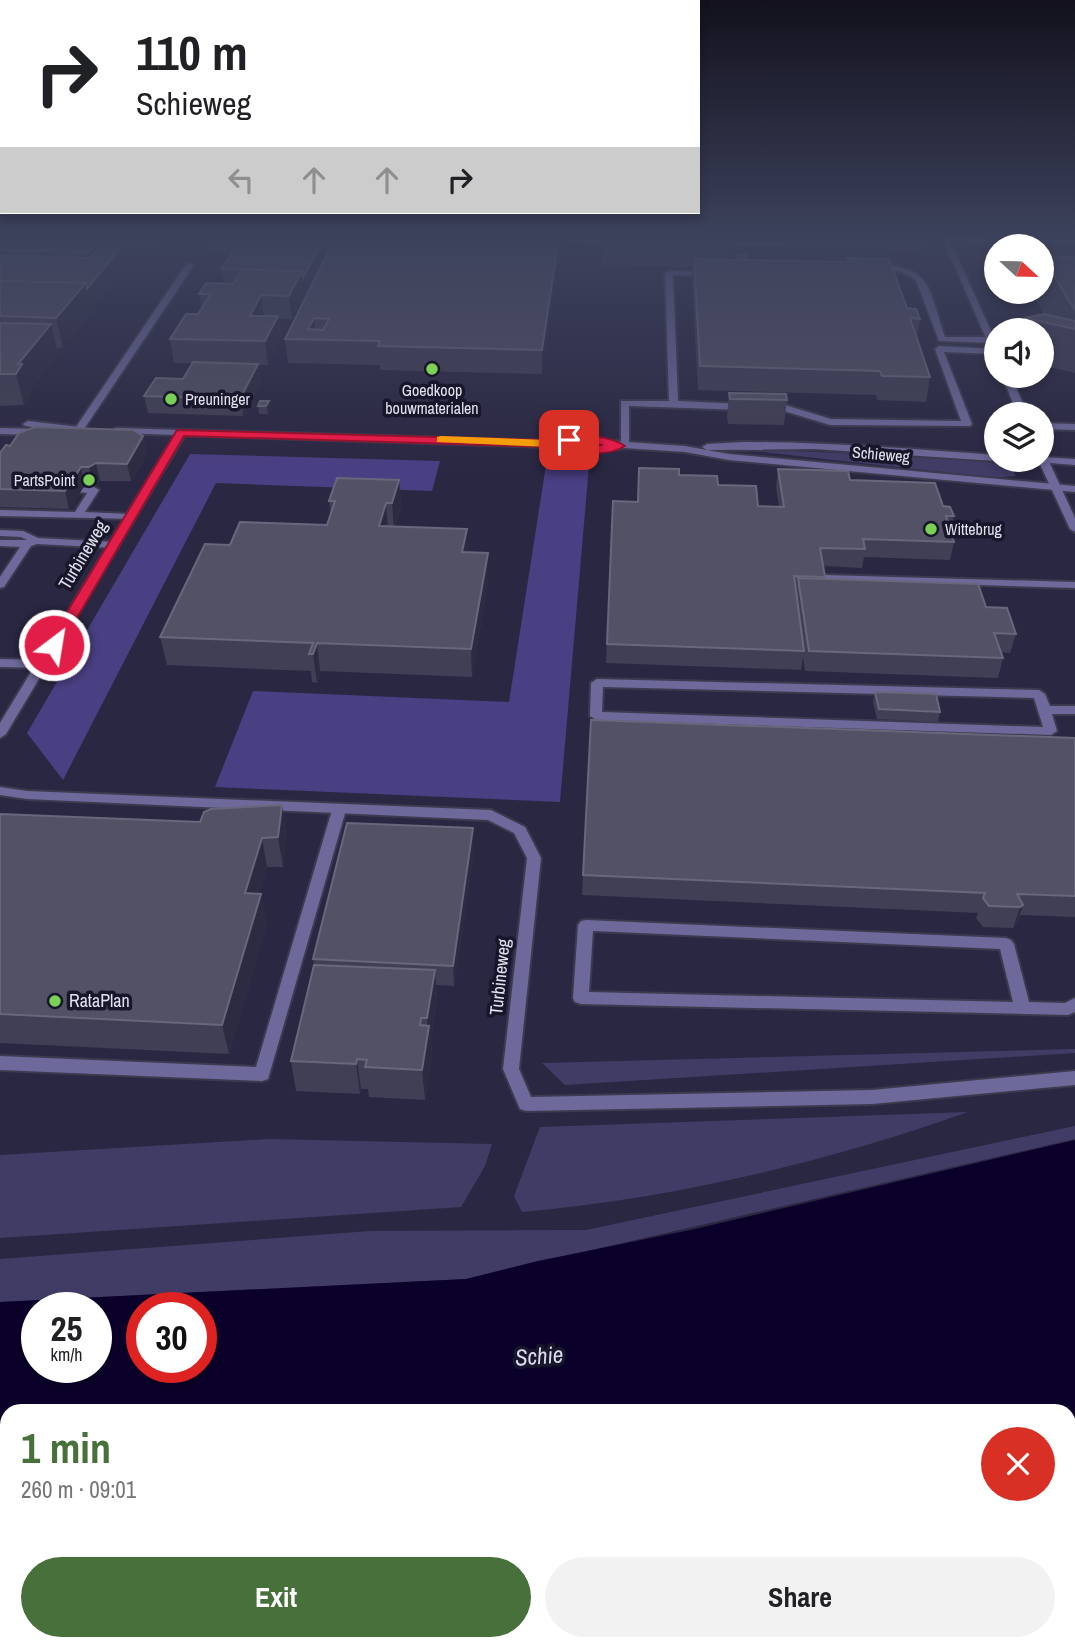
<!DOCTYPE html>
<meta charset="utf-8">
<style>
body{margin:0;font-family:"Archivo Narrow",sans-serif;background:#f2f2f2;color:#202124;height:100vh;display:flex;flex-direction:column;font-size:26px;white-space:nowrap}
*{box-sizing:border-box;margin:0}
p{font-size:23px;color:#757577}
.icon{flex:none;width:38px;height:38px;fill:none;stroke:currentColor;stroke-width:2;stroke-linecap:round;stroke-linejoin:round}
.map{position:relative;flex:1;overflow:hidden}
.panel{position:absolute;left:0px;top:1404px;width:1076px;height:247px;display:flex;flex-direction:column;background:#fff;border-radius:21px 21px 0 0;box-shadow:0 4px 10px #0003}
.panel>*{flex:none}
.top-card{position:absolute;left:0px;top:0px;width:700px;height:214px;box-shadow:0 4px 10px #0003;background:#fff;color:#202124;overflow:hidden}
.needle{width:46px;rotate:112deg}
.fabs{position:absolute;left:984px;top:234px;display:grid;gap:14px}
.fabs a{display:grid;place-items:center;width:70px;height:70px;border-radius:50%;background:#fff;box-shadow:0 4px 10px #0003;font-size:35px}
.speed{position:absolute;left:21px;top:1292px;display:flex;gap:14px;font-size:35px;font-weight:700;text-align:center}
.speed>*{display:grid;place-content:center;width:91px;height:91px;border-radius:50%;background:#fff;box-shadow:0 4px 10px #0003;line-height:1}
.speed small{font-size:18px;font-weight:400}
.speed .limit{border:10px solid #d22;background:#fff;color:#111}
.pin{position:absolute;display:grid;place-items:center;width:60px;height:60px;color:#fff;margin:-30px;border-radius:14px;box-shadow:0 4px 10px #0006}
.me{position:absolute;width:77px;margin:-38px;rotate:31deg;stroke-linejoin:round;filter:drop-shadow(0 0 5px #0008)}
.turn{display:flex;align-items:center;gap:24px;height:147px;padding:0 21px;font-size:32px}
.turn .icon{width:91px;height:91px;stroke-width:2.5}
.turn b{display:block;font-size:49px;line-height:60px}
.lanes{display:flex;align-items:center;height:66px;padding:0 21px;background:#0003;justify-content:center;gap:35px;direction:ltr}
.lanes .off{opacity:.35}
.round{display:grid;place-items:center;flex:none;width:74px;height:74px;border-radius:37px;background:#f2f2f2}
.head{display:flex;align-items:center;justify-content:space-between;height:119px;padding:0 21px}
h1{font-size:42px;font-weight:700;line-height:52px;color:#48703a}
.action{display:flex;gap:14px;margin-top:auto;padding:14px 21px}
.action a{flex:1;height:80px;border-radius:42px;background:#48703a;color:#fff;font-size:28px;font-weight:700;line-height:80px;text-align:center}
.action a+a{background:#f2f2f2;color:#202124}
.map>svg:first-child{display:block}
</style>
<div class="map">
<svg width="1075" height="1649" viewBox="0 0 1075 1649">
<rect width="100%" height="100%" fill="#211f34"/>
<path fill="#2a2742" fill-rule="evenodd" d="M0,236H489L768,243L864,242L931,236H1075V1649H0ZM996,247H1041V292H996ZM996,331H1041V376H996ZM996,415H1041V460H996ZM37,1307H96V1367H37ZM142,1307H201V1367H142ZM7,1410H1069V1643H7Z"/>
<g fill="#413c66">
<polygon points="705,236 888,238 888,236 931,236 932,238 924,238 928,248 864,242 781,242 786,240"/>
<path d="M727,448L974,459C990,461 1009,460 1016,476L996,478Z"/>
<polygon points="1075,1049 1075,1053 565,1085 542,1063"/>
<path d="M968,1112C824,1163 674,1198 522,1212L514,1196L540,1127Z"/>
<polygon points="1075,1126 1075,1139 466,1279 0,1302 0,1259 370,1231 586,1230"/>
<polygon points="270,1139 492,1144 485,1166 461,1207 0,1238 0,1155"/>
</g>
<g fill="#493f83">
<polygon points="310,236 864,242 914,246 927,250"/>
<polygon points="190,454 440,461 432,491 216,483 63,780 27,733"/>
<polygon points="546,465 589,466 560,802 215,787 253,691 509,702"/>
</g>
<path fill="#0b002a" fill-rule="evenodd" d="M1075,1140V1443L1069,1444V1410H7V1575H0V1302L466,1279L538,1261L695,1229ZM37,1307H96V1367H37ZM142,1307H201V1367H142Z"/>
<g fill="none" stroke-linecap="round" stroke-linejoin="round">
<g stroke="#3c3a4e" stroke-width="4">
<g id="service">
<polygon points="868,236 876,236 877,238 873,240"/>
<path d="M876,264C934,267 928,289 945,337H990L994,340L990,343L939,341L916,280L902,272L873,268V264Z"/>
<polygon points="669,271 709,272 713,274 709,276 673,275 678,401 744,404 749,407 744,410 629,406 629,446 621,448 621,401 669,401 665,273"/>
<polygon points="939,346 996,349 995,354 944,352 972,424 970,426 830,425 784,411 768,411 763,408 768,405 785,405 831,419 961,421 935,349"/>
<polygon points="1041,423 1075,424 1075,430 1041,429"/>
<polygon points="94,487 99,490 85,512 130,514 135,517 134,519 0,516 0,510 75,512 87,493 78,492 78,488"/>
<polygon points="0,530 23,531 38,538 114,542 119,545 114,548 37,544 31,546 4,587 0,588 0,577 20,547 0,546 0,540 27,540 21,537 0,536"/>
<polygon points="825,575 1075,582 1075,588 821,580 821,576"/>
<polygon points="0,659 42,660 48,664 42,668 0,667"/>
<path d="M597,679L1039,690L1045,694L1050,706H1075V714H1052L1057,731L1051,735L596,720L590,716L591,683ZM603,687L1034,698L1043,727L602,712Z"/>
<polygon points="339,805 346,810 268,1079 262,1081 0,1070 0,1056 256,1067 332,810"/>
<path d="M586,920L1006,938L1011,940L1014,944L1029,1002L1065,1003L1075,998V1012L1068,1015L581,1004L575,1002L573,998L578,925L581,921ZM593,931L1000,949L1013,1002L589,992Z"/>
</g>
</g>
<g stroke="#3c3a4e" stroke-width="4">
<g id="minor">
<polygon points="942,237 1075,240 1075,244 950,241 996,342 996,355 992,352"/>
<polygon points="187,263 194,265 82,432 76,432 74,430"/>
<polygon points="1002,376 1011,376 1028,415 1018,415"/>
<polygon points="181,430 186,433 6,734 0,738 0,723 176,433"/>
<polygon points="1041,452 1046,455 1075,518 1075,532 1070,529 1038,460 1041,460"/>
<polygon points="0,787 27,791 491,810 525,827 541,858 519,1069 531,1097 872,1090 1075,1071 1075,1085 872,1104 526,1111 520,1109 503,1069 527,858 514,833 488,820 27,799 0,795"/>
</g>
</g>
<g stroke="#3c3a4e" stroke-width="4">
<g id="tertiary">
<polygon points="28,421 79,427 84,430 79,433 25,426 23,424"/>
<polygon points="0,428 40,429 45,432 40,435 0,434"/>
<path d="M117,428L549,441C569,443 597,451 613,441L685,446L729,454L1075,486V492L729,460L685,452L624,448L597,452L549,447L114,433V429Z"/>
<path d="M743,442C827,442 911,449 996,455V460H999L996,461L815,449L707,450L702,447L707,444Z"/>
<polygon points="1041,457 1075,459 1075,465 1038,462 1036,460 1041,460"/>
</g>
</g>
<use href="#service" fill="#6d699a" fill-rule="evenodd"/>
<use href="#minor" fill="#6d699a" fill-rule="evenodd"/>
<use href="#tertiary" fill="#6d699a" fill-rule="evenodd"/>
</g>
<g fill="#413f55">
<polygon points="0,236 165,236 156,248 123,248 127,267 63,348 57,348 58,354 29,391 30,395 24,405 0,406"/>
<polygon points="336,236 558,258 542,374 380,370 380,365 288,363 285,339"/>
<polygon points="604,236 729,246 728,259 737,260 738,254 747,260 847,262 847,258 920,319 917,338 930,377 926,402 877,400 876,395 698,390 692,281 693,267 602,265"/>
<polygon points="333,237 292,319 279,319 281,339 268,365 258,365 261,381 243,416 148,413 144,396 183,379 192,363 174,363 170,339 198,314 202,308 199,294 224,284 221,269 233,250 210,250 209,242"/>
<polygon points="1043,257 1075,257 1075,373 1041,365 1041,331 1022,331 1025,318 1044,314 1033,295 1034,292 1041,292 1041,263"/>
<polygon points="729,393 787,400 784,425 728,424 727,417"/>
<polygon points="269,401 270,410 268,414 259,414 258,406"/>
<polygon points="143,436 147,454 131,481 100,481 93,485 85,485 69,509 0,507 0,453"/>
<polygon points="639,468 679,475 718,485 758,506 779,506 776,487 778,469 850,480 943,506 954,516 950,530 954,542 950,560 864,557 862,568 823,566 825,579 986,607 1016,634 1010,653 1001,652 1003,658 998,678 805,671 803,657 801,670 606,663 613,501 637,502"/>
<polygon points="399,480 401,506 395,527 468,553 488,580 472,677 320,671 317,683 312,682 311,671 167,665 160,637 230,545 327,525 331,515 329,501"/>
<polygon points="875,692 940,712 938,722 877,719 873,702"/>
<polygon points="1075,738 1075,917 1020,915 1016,925 1013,928 983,927 976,918 978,913 582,895 583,875"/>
<polygon points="282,805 286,835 283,867 267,867 259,894 267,923 229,1054 0,1043 0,814 200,822"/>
<polygon points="474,849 454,986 436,985 437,1000 431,1041 432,1055 425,1100 369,1097 368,1089 361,1089 360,1094 296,1091 291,1061 314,965 313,959"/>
</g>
<g fill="#2d2b41">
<polygon points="153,236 165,236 156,248"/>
<polygon points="325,236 333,236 333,237 292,319 289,296 302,271"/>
<polygon points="559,237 558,258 542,374 542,350"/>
<polygon points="99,239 105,266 94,280 88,252"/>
<polygon points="123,245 127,267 63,348 56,318 86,283"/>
<polygon points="261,295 264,318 250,316"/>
<polygon points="278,316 281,339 268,365 265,341"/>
<polygon points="314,318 316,340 308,329"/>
<polygon points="51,324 58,354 29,391 30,395 24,405 16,374 18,364"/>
<polygon points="258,364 261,381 243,416 240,399"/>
<polygon points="269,401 270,410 268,414 266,406"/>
<polygon points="143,436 147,454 131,481 127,464"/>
<polygon points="96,463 100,481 93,485 89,467"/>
<polygon points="81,467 85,485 69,509 65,491"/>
<polygon points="399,480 401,506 394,530 392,503"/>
<polygon points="386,503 388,529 379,526"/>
<polygon points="467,529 468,556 462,552"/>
<polygon points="488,553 488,580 472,677 471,649"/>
<polygon points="317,643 320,671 317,683 313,654"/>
<polygon points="282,805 286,835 283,867 278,837"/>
<polygon points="473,828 474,849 454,986 453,966"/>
<polygon points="262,838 267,867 251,922 245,893"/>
<polygon points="261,894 267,923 229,1054 222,1025"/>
<polygon points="1023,905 1016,925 1013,928 1020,907"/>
<polygon points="435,970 437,1000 431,1041 432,1055 425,1100 422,1070 428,1033 427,1018"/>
<polygon points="357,1059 361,1089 360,1094 356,1064"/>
</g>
<g fill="#525165" stroke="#69677b" stroke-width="2" fill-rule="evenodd">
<polygon points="0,236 38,236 37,237 99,239 88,252 0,250"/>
<polygon points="214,236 286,236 281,244 209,242"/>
<polygon points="286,236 325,236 303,278 302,271 221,269 234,250 277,251"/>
<path d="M336,236L559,237L542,350L378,346L380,341L285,339ZM314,318L329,319L323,330L308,329Z"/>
<polygon points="604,236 728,236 729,246 603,243"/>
<polygon points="101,245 123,245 87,289 86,283 0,281 0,256 90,258"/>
<polygon points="738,254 746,254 747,260 739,260"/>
<polygon points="1043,257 1075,257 1075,311"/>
<polygon points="847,258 889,259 907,308 916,309 920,319 910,318 930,377 882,376 880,371 700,366 694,259 848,262"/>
<polygon points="242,270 302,271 289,296 261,295 250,316 278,316 265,341 170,339 186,314 198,314 211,294 199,294 206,283 233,284"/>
<polygon points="0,281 86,283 56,318 0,316"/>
<polygon points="1044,314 1075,321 1075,329 1025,318"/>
<polygon points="0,323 51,324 18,364 22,364 16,374 0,374"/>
<polygon points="193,362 258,364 240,399 144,396 156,378 183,379"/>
<polygon points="729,393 786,394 787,400 730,399"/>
<polygon points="260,401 269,401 266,406 258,406"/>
<polygon points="35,427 133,430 143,436 127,464 96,463 89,467 81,467 65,491 0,489 0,453 6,445 10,446 19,433"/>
<polygon points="639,468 679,469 679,475 717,476 718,485 756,486 758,506 784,507 778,469 848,471 850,480 935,483 943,506 950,507 954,516 946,516 954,542 863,539 865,549 820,548 825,577 794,576 804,651 607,644 613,501 638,502"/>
<polygon points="337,478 399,480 392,503 386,503 379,526 467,529 462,552 488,553 471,649 317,643 313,654 309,654 313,643 160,637 205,544 230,545 240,522 327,525 335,501 329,501"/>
<polygon points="798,578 978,584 986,607 1007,608 1016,634 994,633 1003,658 809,651"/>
<polygon points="875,692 936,694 940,712 879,709"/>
<polygon points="591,720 1075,738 1075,896 1017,894 1023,905 1020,907 989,906 983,898 985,893 583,875"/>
<polygon points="282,805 278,837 262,838 245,893 261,894 222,1025 0,1014 0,814 200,822 204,812 211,809"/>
<polygon points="347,823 473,828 453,966 313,959"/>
<polygon points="314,965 435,970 427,1018 421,1018 420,1025 429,1026 422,1070 365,1067 367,1060 357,1059 356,1064 291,1061"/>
<polygon points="476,1643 765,1643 766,1649 475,1649"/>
</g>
<linearGradient id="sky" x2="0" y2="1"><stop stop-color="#12111d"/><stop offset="0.51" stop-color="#3d425c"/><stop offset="1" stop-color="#3d425c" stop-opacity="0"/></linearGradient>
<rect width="1075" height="467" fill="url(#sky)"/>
<path fill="#e11d48" stroke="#92132f" stroke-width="2" d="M177,430L549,440L569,445H603L569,443L564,440C577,431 612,437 625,446C605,459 571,452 549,447L184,436L61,645L54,649L49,647L47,645Z"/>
<polygon fill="#f59e0b" points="441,436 549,440 588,446 593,449 588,452 549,447 437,442 437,437"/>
<g fill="#7ad156" stroke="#18162a" stroke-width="2.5">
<circle cx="432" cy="369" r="7"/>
<circle cx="171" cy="399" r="7"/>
<circle cx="89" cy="480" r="7"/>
<circle cx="931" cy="529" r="7"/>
<circle cx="55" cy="1001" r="7"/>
</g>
<g text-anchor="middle" stroke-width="7" stroke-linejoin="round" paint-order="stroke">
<g font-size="16" fill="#e1e1ef" stroke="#18162a" text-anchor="start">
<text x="432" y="396" text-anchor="middle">Goedkoop<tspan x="432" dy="18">bouwmaterialen</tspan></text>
<text x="185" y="405">Preuninger</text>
<text x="75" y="486" text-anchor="end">PartsPoint</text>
<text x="945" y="535">Wittebrug</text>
</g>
<g font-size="16" fill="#e1e1ef" stroke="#18162a">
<text transform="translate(881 454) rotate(5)" y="6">Schieweg</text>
</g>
<g font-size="18" fill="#e1e1ef" stroke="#18162a">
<text transform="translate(83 555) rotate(-59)" y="6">Turbineweg</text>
<text transform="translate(500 977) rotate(-84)" y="6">Turbineweg</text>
</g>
<g font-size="18" fill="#e1e1ef" stroke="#18162a" text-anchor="start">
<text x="69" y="1007">RataPlan</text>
</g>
<g font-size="23" font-style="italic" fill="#dcdcf0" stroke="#18162a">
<text transform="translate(539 1356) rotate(-4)" y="8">Schie</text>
</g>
</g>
</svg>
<div class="fabs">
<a><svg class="needle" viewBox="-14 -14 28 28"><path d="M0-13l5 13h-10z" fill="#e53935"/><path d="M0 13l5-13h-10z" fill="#757577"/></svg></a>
<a><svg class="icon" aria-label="sound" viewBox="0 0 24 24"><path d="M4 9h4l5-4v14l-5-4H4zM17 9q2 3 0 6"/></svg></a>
<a><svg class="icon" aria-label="layers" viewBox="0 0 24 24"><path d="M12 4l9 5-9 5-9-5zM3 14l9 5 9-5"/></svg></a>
</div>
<div class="speed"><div>25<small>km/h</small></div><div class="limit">30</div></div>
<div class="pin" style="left:569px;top:440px;background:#d93025"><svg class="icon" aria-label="arrive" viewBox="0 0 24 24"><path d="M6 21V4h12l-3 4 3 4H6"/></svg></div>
<svg class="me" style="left:54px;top:645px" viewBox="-20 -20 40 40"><circle r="17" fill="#e11d48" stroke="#fff" stroke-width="3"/><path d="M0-11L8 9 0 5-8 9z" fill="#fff"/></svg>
<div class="top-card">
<div class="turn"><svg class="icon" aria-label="right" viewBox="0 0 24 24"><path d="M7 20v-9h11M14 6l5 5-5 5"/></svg><div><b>110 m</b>Schieweg</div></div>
<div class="lanes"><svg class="icon off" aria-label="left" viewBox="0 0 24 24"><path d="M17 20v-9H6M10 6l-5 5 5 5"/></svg><svg class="icon off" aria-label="ahead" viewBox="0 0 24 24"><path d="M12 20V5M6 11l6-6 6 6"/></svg><svg class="icon off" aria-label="ahead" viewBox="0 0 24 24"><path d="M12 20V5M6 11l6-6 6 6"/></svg><svg class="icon" aria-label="right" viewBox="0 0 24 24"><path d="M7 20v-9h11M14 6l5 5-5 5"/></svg></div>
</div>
<section class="panel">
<div class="head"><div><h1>1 min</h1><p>260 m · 09:01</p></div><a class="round" style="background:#d93025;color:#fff"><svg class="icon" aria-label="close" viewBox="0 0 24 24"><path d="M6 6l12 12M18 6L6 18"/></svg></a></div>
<div class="action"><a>Exit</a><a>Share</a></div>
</section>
</div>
